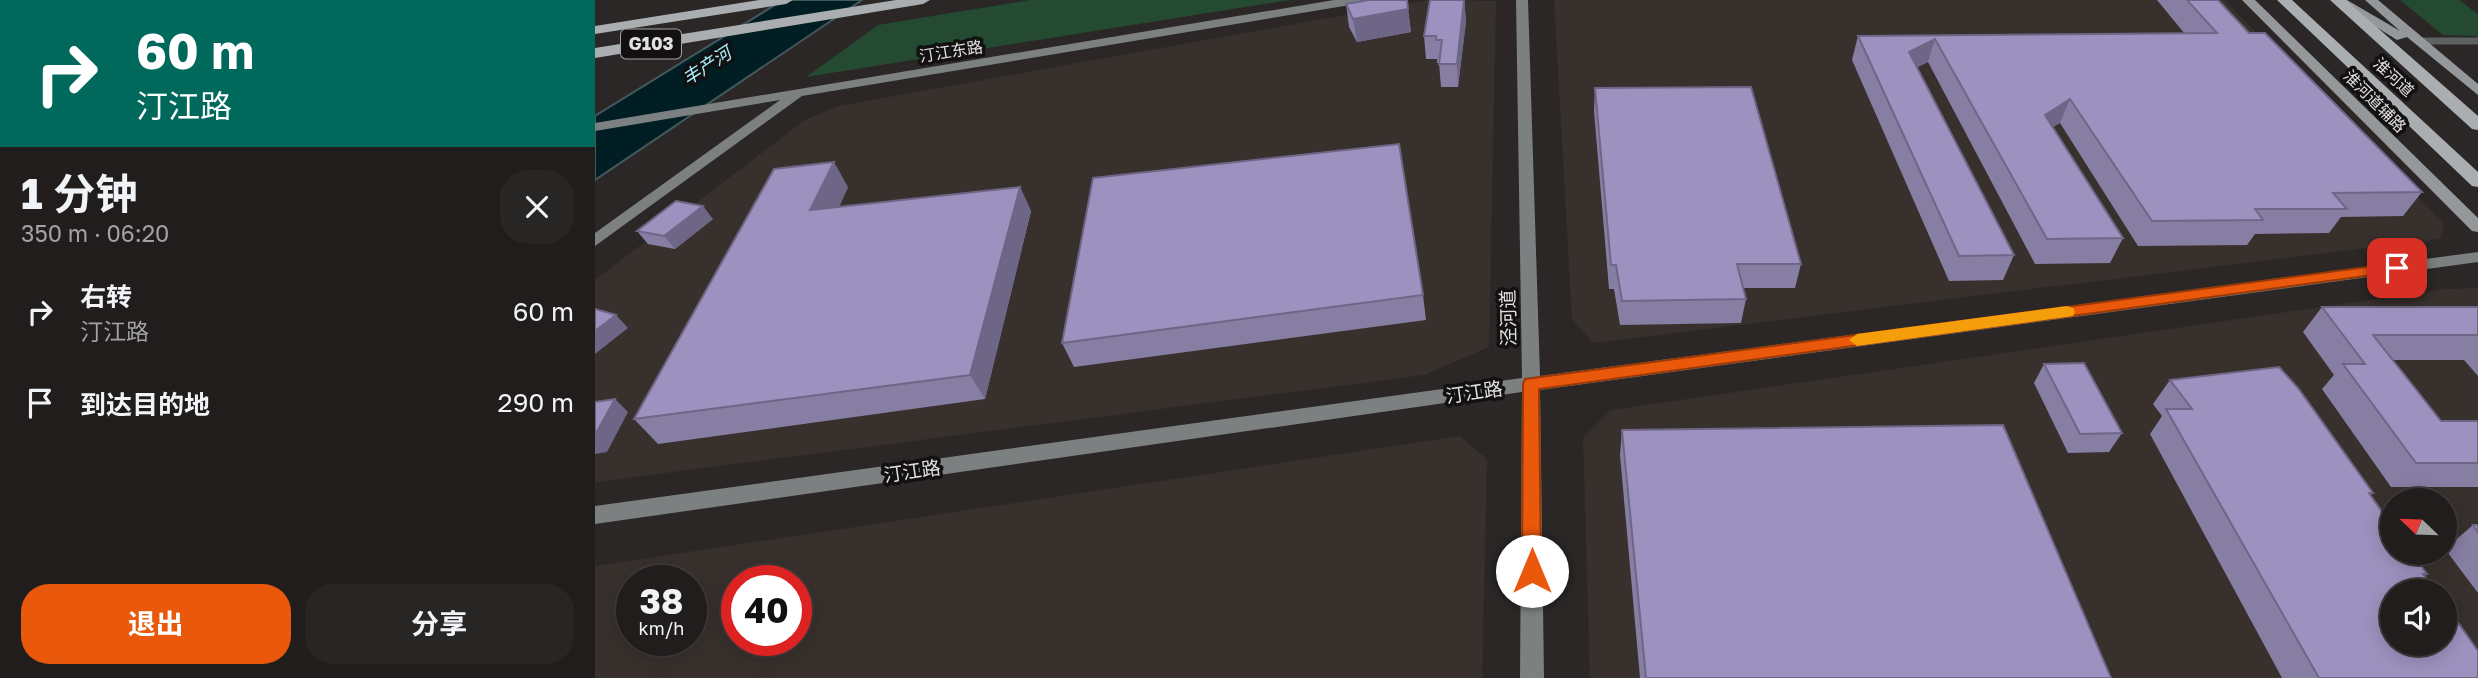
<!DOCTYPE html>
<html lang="zh">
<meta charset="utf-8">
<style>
body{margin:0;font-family:"Golos Text","Noto Sans SC",sans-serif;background:#282625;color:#f1f3f6;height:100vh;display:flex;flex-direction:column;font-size:26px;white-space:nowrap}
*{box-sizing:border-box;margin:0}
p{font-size:23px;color:#a2a2a3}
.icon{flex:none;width:38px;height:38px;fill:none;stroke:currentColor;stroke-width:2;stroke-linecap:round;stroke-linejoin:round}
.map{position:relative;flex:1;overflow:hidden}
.side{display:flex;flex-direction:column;background:#201d1c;width:595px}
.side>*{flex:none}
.hud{background:#00695c;color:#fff;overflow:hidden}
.needle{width:46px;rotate:293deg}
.buttons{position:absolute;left:1785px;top:488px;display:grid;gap:14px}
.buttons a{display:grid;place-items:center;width:77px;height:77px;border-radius:50%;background:#201d1c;box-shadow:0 4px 18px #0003,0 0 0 2px #3d3b3b;font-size:35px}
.speed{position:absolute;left:21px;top:565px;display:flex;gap:14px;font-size:35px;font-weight:700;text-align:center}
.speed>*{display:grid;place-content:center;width:91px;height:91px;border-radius:50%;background:#201d1c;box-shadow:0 4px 18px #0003,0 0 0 2px #3d3b3b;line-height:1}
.speed small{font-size:18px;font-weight:400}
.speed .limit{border:10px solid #d22;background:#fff;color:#111}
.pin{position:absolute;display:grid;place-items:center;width:60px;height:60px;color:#fff;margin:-30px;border-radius:14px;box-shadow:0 4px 10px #0006}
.me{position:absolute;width:77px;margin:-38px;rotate:0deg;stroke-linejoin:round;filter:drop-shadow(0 0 5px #0008)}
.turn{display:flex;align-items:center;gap:24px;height:147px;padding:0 21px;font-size:32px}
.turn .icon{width:91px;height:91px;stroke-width:2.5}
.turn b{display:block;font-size:49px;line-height:60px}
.round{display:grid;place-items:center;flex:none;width:74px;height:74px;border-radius:28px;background:#282625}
.headline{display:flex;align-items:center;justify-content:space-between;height:119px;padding:0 21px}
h1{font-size:42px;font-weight:700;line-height:52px}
.action{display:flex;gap:14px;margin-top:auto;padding:14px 21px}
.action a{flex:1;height:80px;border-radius:28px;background:#ea580c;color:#fff;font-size:28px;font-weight:700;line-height:80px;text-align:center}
.action a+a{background:#282625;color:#f1f3f6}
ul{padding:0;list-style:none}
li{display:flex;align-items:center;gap:21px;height:91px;padding:0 21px}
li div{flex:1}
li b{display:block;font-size:26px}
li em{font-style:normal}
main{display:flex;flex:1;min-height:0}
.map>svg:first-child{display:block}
</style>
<main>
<section class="side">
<div class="hud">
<div class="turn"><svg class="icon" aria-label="right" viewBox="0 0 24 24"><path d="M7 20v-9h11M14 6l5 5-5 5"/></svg><div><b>60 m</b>汀江路</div></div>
</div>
<div class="headline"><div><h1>1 分钟</h1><p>350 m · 06:20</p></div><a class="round"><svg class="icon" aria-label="close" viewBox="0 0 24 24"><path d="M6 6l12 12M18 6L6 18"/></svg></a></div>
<ul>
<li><svg class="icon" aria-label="right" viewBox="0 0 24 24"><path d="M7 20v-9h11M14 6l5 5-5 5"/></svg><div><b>右转</b><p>汀江路</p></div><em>60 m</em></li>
<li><svg class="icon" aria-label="arrive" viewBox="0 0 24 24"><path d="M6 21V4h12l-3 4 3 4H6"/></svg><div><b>到达目的地</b></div><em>290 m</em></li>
</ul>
<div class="action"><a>退出</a><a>分享</a></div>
</section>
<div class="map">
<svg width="1883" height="678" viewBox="0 0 1883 678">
<rect width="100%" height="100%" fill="#2a2726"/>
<g fill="#38302c" fill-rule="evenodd">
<polygon points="833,0 901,1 894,347 829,375 0,482 0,280 210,120 243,106"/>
<polygon points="959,0 1629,0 1849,223 1845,239 998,343 977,319"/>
<path d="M1883,288V678H995L988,438L1016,410L1850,289ZM1797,500H1850V553H1797ZM1797,592H1850V644H1797Z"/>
<path d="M865,436L892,459L887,678H0V566ZM37,581H96V640H37ZM201,581V640H142V581Z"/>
</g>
<g fill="#244a31">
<polygon points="435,0 695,0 211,77 283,25"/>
<polygon points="1805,0 1864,0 1883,14 1883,36 1848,35"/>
</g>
<polygon fill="#001e23" stroke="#44585c" stroke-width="2" points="188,0 267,0 0,180 0,116"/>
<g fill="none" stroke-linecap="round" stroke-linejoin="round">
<polyline stroke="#5f6061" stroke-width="7" points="1824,41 1883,41"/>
<g fill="#7d8081" fill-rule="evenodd">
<polygon points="739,0 767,0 761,4 207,96 0,246 0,233 185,100 0,131 0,123"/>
<polygon points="921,0 933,0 945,376 1883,252 1883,262 945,390 949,678 925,678 927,392 0,524 0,506 927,378"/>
</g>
<g fill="#95989a" fill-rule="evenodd">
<polygon points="1647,0 1660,0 1883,218 1883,232 1877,231"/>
<polygon points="1738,0 1752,0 1805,31 1770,0 1783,0 1883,84 1883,95 1812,37 1802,40"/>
</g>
<g fill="#abaeb0" fill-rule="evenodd">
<polygon points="164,0 198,0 191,4 0,34 0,26"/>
<polygon points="301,0 335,0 328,4 0,58 0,48"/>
<polygon points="1682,0 1697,0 1883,172 1883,187 1877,186"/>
<polygon points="1735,0 1751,0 1883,116 1883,130 1877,129"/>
</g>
</g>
<g fill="#877ea4">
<polygon points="869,0 871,21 863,87 846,87 844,63 842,63 842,59 831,59 829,36"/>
<polygon points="1562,0 1623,0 1654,33 1827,192 1808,216 1746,217 1734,233 1660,234 1652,245 1543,246 1465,123 1458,127 1528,238 1515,263 1440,264 1333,62 1322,67 1419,255 1408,280 1354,281 1257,60 1263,36 1590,34"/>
<polygon points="751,4 813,9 816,32 762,42 754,27"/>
<polygon points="1000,88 1206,264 1200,288 1148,288 1151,299 1146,323 1025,325 1019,289 1014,289 999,111"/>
<polygon points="253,187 244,207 425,187 436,211 390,399 63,444 39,419"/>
<polygon points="118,219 80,249 53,244 42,231"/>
<polygon points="828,295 831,320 479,367 467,343"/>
<polygon points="1727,307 1883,307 1883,376 1869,360 1798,360 1846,421 1883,421 1883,487 1796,487 1727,389 1739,375 1708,332"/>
<polygon points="1449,364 1527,433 1514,452 1473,453 1439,383"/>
<polygon points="1575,380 1778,493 1775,495 1832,574 1830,576 1883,678 1687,678 1555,434 1567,416 1558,404"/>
<polygon points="1027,430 1516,678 1045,678 1025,455"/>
<polygon points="1878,525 1883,525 1883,593 1850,549"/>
</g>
<g fill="#6e6686">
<polygon points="869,0 871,21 863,87 862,64"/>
<polygon points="813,9 816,32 762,42 758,19"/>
<polygon points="1340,39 1333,62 1307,75 1314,52"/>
<polygon points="1475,99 1465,123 1439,139 1450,115"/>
<polygon points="239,162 253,187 231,234 215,210"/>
<polygon points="425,187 436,211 390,399 375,375"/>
<polygon points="108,206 118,219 80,249 69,236"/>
<polygon points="21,315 33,328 0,354 0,331"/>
<polygon points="20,399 33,412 12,452 0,454 0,435"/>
</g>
<g fill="#9d92bf" stroke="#6e6686" stroke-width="2">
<polygon points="774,0 812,0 813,9 758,19 751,4"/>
<polygon points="835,0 869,0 862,64 844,64 847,40 841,40 841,36 829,36"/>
<polygon points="1592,0 1623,0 1654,33 1670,33 1827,192 1738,193 1752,209 1660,209 1668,220 1557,221 1475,99 1450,115 1528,238 1452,239 1340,39 1314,52 1419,255 1364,256 1263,36 1622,33"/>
<polygon points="1156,87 1206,264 1142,264 1151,299 1027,301 1021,265 1016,265 1000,88"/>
<polygon points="804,144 828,295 467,343 498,178"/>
<polygon points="239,162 215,210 425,187 375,375 39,419 179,169"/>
<polygon points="81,201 108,206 69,236 42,231"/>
<polygon points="1727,307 1883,307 1883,335 1778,335 1846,421 1883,421 1883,463 1821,463 1748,364 1770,364"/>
<polygon points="0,309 21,315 0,331"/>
<polygon points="1489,363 1527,433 1485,434 1449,364"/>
<polygon points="1684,367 1703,388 1778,493 1774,493 1797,526 1797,553 1817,553 1832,574 1828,574 1841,592 1797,592 1797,644 1850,644 1850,604 1883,651 1883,678 1724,678 1571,409 1597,409 1575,380"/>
<polygon points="20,399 0,435 0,402"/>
<polygon points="1408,425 1516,678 1051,678 1027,430"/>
<polygon points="1878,525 1883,525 1883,532"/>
</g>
<polygon fill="#ea580c" stroke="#983908" stroke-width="2" points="1802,263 1807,264 1809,268 1807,271 944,389 946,571 944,577 937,580 930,577 927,571 928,384 930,379"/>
<polygon fill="#f59e0b" points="1472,306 1478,308 1480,312 1478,316 1262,346 1254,340 1262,334"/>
<g text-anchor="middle" stroke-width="7" stroke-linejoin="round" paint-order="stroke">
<g font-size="16" fill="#e3e1e0" stroke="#121010">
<text transform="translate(356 51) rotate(-9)" y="6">汀江东路</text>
<text transform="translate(1799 77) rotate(43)" y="6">淮河道</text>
<text transform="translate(1780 101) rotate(45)" y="6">淮河道辅路</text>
</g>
<rect fill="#121010" stroke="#a4a2a2" stroke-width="2" x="26" y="29.5" width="60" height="29" rx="5"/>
<g font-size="18" font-weight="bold" fill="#e3e1e0">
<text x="56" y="50">G103</text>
</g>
<g font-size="18" font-style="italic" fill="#a4f1fd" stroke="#121010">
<text transform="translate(112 66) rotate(-33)" y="6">丰产河</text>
</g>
<g font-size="19" fill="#e3e1e0" stroke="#121010">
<text transform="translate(913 318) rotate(-91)" y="7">泾河道</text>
<text transform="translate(879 392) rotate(-8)" y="7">汀江路</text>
<text transform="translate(317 471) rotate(-8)" y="7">汀江路</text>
</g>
</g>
</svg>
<div class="buttons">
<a><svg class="needle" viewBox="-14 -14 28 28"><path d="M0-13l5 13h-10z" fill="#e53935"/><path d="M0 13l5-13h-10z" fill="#a2a2a3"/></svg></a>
<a><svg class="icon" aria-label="sound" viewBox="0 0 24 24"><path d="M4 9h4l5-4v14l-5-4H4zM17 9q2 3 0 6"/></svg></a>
</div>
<div class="speed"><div>38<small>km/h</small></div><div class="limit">40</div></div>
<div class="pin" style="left:1802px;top:268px;background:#d93025"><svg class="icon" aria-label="arrive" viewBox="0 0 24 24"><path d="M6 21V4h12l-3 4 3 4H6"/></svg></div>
<svg class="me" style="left:937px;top:571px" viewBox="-20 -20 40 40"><circle r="19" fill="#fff"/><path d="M0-13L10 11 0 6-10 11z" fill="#ea580c"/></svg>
</div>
</main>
